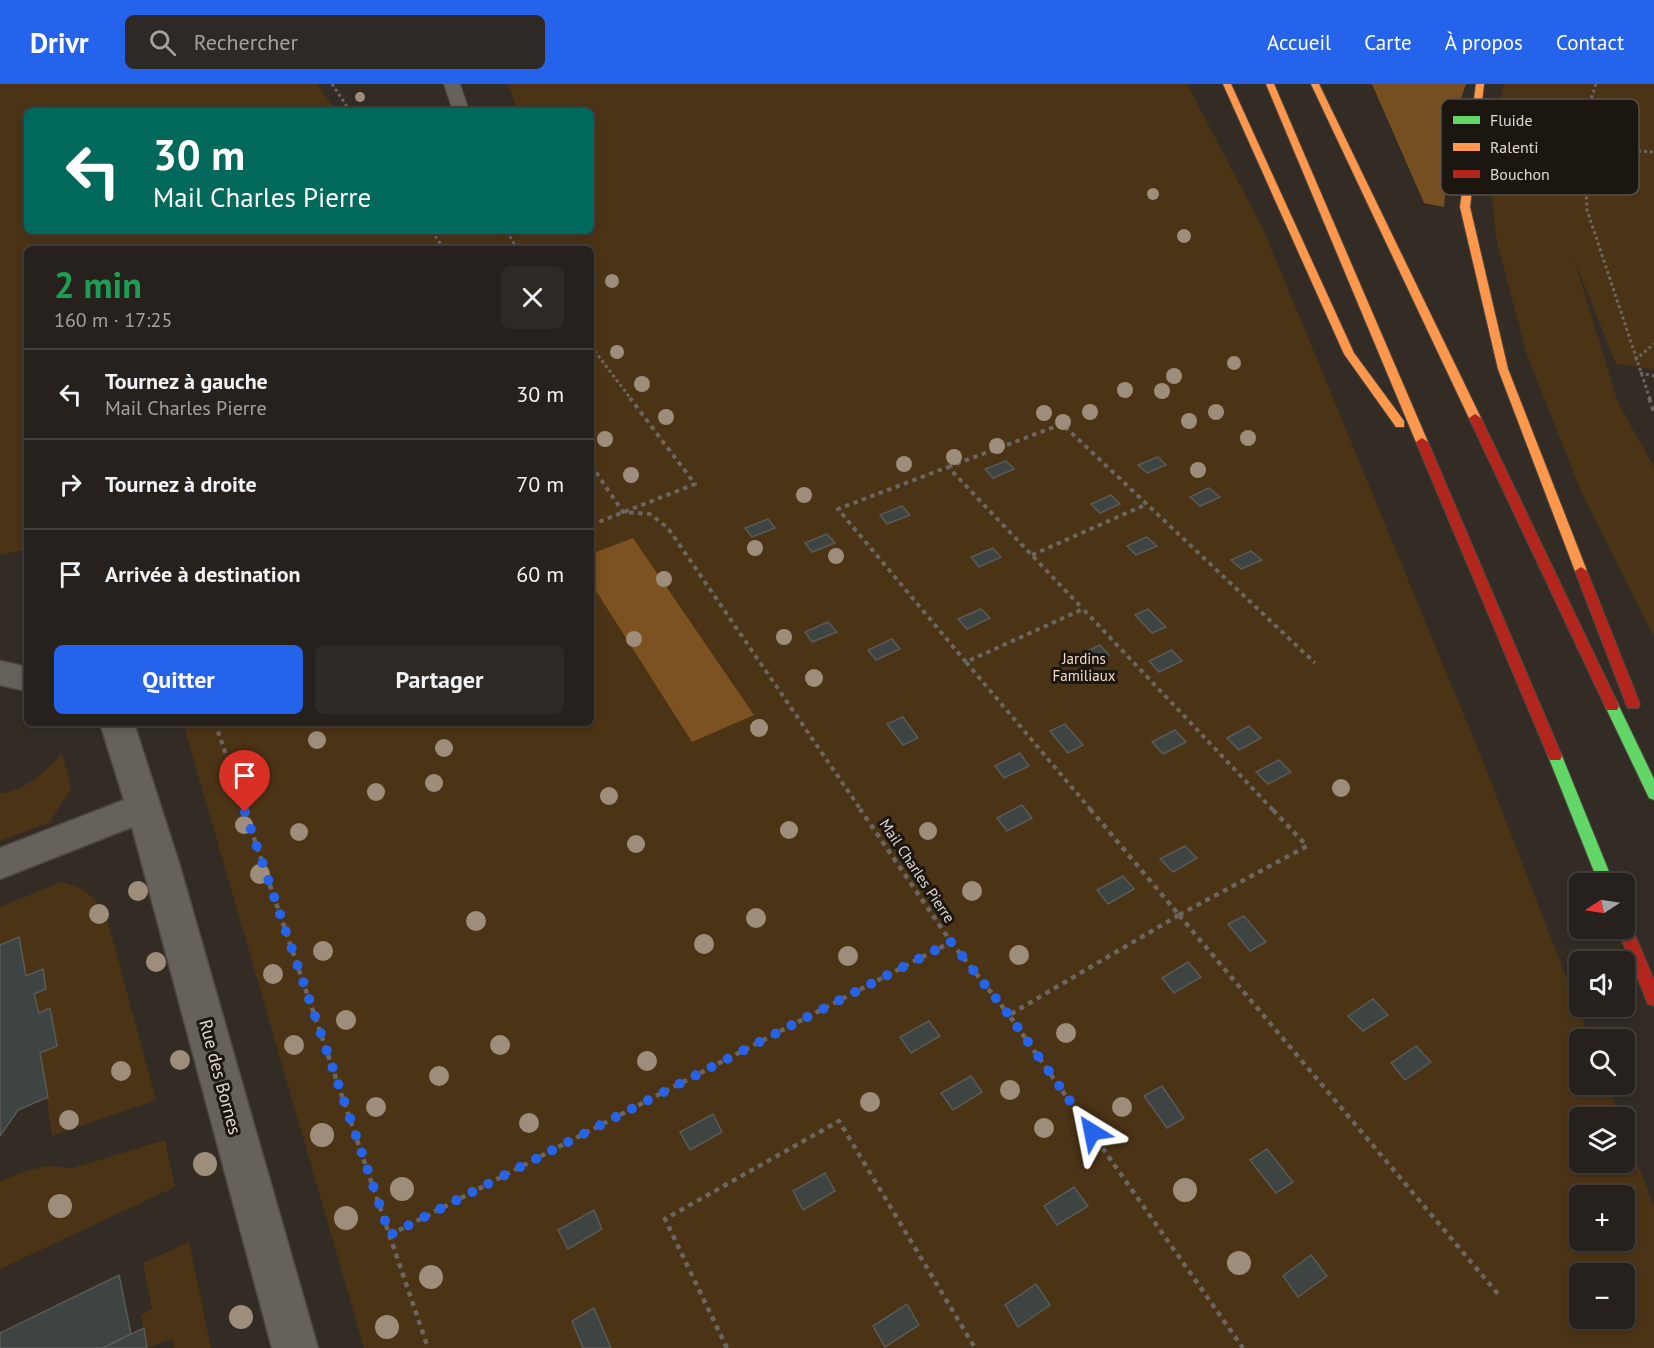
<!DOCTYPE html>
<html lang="fr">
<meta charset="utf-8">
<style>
body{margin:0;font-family:"PT Sans",sans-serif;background:#2e2925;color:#f1f3f6;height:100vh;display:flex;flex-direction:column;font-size:22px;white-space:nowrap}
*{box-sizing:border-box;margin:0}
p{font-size:20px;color:#a4a3a3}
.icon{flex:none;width:33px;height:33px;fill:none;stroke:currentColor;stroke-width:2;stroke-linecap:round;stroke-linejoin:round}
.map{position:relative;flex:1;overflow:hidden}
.sheet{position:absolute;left:24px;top:162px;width:570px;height:480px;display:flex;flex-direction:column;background:#26211c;border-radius:9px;box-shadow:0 3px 9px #0003,0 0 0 2px #423e3b}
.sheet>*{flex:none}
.top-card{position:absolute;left:24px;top:24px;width:570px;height:126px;border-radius:9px;box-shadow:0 3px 9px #0003,0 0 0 2px #423e3b;background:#00695c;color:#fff;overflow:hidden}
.needle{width:39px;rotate:258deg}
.fabs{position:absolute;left:1569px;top:789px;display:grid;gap:12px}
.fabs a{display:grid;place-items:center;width:66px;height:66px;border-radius:9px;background:#26211c;box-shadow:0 3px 9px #0003,0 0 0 2px #423e3b;font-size:30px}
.pin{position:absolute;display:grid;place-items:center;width:51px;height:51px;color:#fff;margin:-62px -26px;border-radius:50% 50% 50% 0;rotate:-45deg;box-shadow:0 0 6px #0007}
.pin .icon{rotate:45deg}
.me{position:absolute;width:66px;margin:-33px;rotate:325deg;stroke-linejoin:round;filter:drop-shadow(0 0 4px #0008)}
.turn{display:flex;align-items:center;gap:21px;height:126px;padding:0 30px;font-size:27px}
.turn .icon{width:78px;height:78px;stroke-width:2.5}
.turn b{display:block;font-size:42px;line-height:51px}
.round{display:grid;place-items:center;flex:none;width:63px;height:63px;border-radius:9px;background:#2e2925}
.head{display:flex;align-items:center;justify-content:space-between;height:102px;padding:0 30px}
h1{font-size:36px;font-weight:800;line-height:45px;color:#1e9e55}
.action{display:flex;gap:12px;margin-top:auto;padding:12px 30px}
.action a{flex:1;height:69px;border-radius:9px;background:#2563eb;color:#fff;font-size:24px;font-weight:800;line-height:69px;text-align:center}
.action a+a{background:#2e2925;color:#f1f3f6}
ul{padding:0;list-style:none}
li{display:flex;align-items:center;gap:18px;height:90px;padding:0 30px;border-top:2px solid #423e3b}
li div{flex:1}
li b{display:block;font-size:22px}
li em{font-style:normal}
header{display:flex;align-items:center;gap:36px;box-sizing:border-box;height:84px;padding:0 30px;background:#2563eb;color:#fff}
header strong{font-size:28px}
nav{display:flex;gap:33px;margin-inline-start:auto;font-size:21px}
.search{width:420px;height:54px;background:#2e2925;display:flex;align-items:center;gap:15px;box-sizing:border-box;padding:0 21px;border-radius:9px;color:#a4a3a3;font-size:22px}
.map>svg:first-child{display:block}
</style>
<header>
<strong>Drivr</strong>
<div class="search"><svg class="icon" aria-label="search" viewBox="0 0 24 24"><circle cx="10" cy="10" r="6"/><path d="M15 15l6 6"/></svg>Rechercher</div>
<nav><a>Accueil</a><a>Carte</a><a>À propos</a><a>Contact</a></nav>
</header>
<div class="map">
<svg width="1654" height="1264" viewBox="0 0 1654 1264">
<rect width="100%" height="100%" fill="#322c25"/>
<g fill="#4b3316" fill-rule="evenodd">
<path d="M0,0H317L336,27H27V147H591V27H518L508,0H1187L1264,147L1482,675L1590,955L1580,956V1000L1607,1001L1620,1033L1580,1034V1078H1624L1625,1046L1654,1123V1264H364L183,639H591V165H27V465L0,471ZM1580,1112H1624V1156H1580ZM1580,1190H1624V1234H1580Z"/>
<polygon points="1504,0 1654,0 1654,285 1616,280 1574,175 1618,319 1654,383 1654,553 1581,407 1527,271 1497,159 1487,69"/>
<path d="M62,669L71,705L49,739L0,757V710C26,706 45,688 62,669Z"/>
<path d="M61,798C86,804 95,812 107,835L156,1016L52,1052L40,969L57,962L50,925L39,929L34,910L46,905L43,885L26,892L19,853L0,861V823Z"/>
<polygon points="165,1056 175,1103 0,1185 0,1098 19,1089 46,1082 73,1084"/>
<polygon points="189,1158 211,1264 174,1264 172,1255 147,1264 141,1231 152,1225 143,1179"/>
</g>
<polygon fill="#754f20" points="1372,0 1466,0 1450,45 1444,123 1424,119"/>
<polygon fill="#7b5220" points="633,454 754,631 692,658 591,499 591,470"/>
<g fill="#3e4441" stroke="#595b58" stroke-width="1.5">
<polygon points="1158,373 1166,381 1147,389 1138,381"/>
<polygon points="1006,377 1014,385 993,394 985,385"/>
<polygon points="1209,404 1220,413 1200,422 1190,413"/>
<polygon points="1111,411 1120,420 1100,429 1091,420"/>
<polygon points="902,422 910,431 887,440 880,431"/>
<polygon points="768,435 775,444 752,453 745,444"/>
<polygon points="827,450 835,459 812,468 805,459"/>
<polygon points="1147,453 1157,462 1136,471 1127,462"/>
<polygon points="993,464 1001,473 979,483 971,473"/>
<polygon points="1251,467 1262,476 1241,485 1231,476"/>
<polygon points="981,525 990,534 967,545 958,535"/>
<polygon points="1148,525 1166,543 1152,549 1135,531"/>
<polygon points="828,538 837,548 812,558 805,548"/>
<polygon points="892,555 900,565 876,576 868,566"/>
<polygon points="1100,561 1109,571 1087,582 1077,572"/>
<polygon points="1172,566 1182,577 1159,588 1149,577"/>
<polygon points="903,633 918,654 903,661 887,640"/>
<polygon points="1065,640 1083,661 1068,669 1050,647"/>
<polygon points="1249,642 1261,654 1239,666 1227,654"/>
<polygon points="1175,646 1186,658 1163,670 1152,658"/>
<polygon points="1020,669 1029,682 1004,694 995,682"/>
<polygon points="1279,676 1291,688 1268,700 1256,688"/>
<polygon points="1022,721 1032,734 1007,747 997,734"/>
<polygon points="1185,762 1197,774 1173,788 1160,775"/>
<polygon points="1123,792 1134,805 1108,820 1097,806"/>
<polygon points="1244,832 1266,858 1250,867 1228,840"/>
<polygon points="19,853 26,892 43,885 46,905 34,910 39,929 50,924 57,962 40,969 48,1013 18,1026 0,1052 0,861"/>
<polygon points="1188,878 1201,893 1174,909 1162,894"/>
<polygon points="1373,915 1388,931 1363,947 1348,932"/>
<polygon points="929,937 940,952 911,969 900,953"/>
<polygon points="1416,962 1431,978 1405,996 1391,979"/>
<polygon points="971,992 982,1008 953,1026 941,1009"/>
<polygon points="1162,1002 1184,1034 1167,1044 1144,1012"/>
<polygon points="713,1030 722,1048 690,1066 680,1048"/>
<polygon points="1267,1065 1293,1098 1276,1109 1250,1076"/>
<polygon points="825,1089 835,1107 803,1126 793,1107"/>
<polygon points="1074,1103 1088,1122 1057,1141 1044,1122"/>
<polygon points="594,1126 602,1145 568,1165 558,1146"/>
<polygon points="1311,1171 1327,1192 1298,1213 1283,1192"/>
<polygon points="119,1191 131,1250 103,1264 0,1264 0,1249"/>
<polygon points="1036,1200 1050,1221 1018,1243 1005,1221"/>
<polygon points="907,1220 919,1241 885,1263 873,1242"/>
<polygon points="594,1224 611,1264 583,1264 572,1237"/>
<polygon points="144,1244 147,1264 103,1264 131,1250"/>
</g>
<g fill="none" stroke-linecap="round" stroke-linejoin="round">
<g stroke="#4e4841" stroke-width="2">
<polygon id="lane" points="444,0 460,0 469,27 453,27"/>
</g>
<g stroke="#4e4841" stroke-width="3">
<g id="street">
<polygon points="0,577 27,583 27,607 0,601"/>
<polygon points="100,639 134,639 179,779 318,1264 272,1264 132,743 0,795 0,764 124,716"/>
</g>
</g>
<g stroke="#4e4841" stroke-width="2">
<g id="fast">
<polygon points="1612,617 1617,618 1654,695 1654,716 1649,714 1605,622 1607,618"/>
<polygon points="1555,666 1560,668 1562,672 1614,800 1599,800 1548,672 1550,668"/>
</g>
</g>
<g stroke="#4e4841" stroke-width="2">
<g id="slow">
<polygon points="1223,0 1231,0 1354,269 1404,337 1404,343 1396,343 1344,270"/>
<polygon points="1266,0 1274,0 1428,358 1426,361 1418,361 1416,358"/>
<polygon points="1311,0 1319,0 1481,334 1479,337 1475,338 1469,334"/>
<polygon points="1476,0 1484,0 1470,123 1508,285 1587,487 1581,491 1575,487 1498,285 1460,123"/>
</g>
</g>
<g stroke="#4e4841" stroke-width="2">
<g id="jam">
<polygon points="1475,330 1481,334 1619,622 1617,626 1607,626 1605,622 1469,334"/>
<polygon points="1422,354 1428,358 1562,672 1560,676 1550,676 1548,672 1416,358"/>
<polygon points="1581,483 1587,487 1640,620 1638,624 1628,624 1626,620 1575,487"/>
<polygon points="1624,835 1629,837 1654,896 1654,922 1648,920 1617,844 1624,844"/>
</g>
</g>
<g stroke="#6b6660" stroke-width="3" stroke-dasharray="3 3" stroke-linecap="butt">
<polyline points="332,0 350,27"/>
<polyline points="1596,0 1588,24 1584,63 1587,126 1650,315"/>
<polyline points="1584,63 1654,68"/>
<polyline points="432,147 444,165"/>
<polyline points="507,147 517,165"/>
<polyline points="591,262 631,315"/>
<polyline points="1635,276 1654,260"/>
<polyline points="1640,289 1654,292"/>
</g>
<g stroke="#6b6660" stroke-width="4" stroke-dasharray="4.5 4.5" stroke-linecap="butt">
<polyline points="1649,314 1654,328"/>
<polyline points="591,381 623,428 650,430 668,444 861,726"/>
<polyline points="948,383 1062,340 1315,579"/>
<polyline points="591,441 695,400 630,314"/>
<polyline points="1032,471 1147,420"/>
<polyline points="966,578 838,425 948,383 1083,525"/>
<polyline points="215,639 245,726"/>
<polyline points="1091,726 966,578 1083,525 1273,726"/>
</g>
<g stroke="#6b6660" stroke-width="4.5" stroke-dasharray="5 5" stroke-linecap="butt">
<polyline points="244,725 428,1264"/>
<polyline points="1090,725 1179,831"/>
<polyline points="1179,831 1498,1210"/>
<polyline points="1179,831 1009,931 1243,1264"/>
<polyline points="1179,831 1307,762 1272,725"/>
<polyline points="951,858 1009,931"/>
<polyline points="390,1151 951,858 860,725"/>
<polyline points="727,1264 665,1135 839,1037 975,1264"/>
</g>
<use href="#lane" fill="#66615b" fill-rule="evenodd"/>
<use href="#street" fill="#66615b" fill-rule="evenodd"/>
<use href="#fast" fill="#63d668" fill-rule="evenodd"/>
<use href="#slow" fill="#ff974d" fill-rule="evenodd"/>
<use href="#jam" fill="#b3261e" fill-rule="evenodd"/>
</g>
<g fill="#9e8d7a">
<circle cx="360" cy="13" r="5"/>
<circle cx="1153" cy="110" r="6"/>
<circle cx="1184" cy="152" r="7"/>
<circle cx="612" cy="197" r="7"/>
<circle cx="617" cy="268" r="7"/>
<circle cx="1234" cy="279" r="7"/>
<circle cx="1174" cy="292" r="8"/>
<circle cx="642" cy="300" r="8"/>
<circle cx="1125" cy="306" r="8"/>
<circle cx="1162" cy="307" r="8"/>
<circle cx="1090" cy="328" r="8"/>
<circle cx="1216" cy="328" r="8"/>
<circle cx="1044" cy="329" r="8"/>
<circle cx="666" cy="333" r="8"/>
<circle cx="1189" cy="337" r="8"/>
<circle cx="1063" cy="338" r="8"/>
<circle cx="1248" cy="354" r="8"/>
<circle cx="605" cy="355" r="8"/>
<circle cx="997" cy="362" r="8"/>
<circle cx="954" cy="373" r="8"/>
<circle cx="904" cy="380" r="8"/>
<circle cx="1198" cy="386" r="8"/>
<circle cx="631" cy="391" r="8"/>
<circle cx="804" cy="411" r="8"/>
<circle cx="755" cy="464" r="8"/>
<circle cx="836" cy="472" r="8"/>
<circle cx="664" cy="495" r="8"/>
<circle cx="784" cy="553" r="8"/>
<circle cx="634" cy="555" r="8"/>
<circle cx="814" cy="594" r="9"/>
<circle cx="759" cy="644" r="9"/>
<circle cx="317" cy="656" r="9"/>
<circle cx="444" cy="664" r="9"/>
<circle cx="434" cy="699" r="9"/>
<circle cx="1341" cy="704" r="9"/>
<circle cx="376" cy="708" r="9"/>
<circle cx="609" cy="712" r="9"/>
<circle cx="244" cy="741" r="9"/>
<circle cx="789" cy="746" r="9"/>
<circle cx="928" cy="747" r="9"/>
<circle cx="299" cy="748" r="9"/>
<circle cx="636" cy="760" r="9"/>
<circle cx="260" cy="790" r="10"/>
<circle cx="138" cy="807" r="10"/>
<circle cx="972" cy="807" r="10"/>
<circle cx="99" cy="830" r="10"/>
<circle cx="756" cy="834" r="10"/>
<circle cx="476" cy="837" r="10"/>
<circle cx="704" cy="860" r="10"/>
<circle cx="323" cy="867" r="10"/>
<circle cx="1019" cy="871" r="10"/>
<circle cx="848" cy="872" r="10"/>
<circle cx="156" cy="878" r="10"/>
<circle cx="273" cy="890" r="10"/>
<circle cx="346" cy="936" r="10"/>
<circle cx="1066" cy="949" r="10"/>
<circle cx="294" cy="961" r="10"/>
<circle cx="500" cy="961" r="10"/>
<circle cx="180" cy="976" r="10"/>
<circle cx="647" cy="977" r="10"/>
<circle cx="121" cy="987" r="10"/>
<circle cx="439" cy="992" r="10"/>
<circle cx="1010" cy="1006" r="10"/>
<circle cx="870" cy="1018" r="10"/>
<circle cx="376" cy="1023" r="10"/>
<circle cx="1122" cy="1023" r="10"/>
<circle cx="69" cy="1036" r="10"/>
<circle cx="529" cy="1039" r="10"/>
<circle cx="1044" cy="1044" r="10"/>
<circle cx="322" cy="1051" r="12"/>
<circle cx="205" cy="1080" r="12"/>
<circle cx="402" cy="1105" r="12"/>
<circle cx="1185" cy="1106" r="12"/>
<circle cx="60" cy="1122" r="12"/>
<circle cx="346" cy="1134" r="12"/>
<circle cx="1239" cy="1179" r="12"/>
<circle cx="431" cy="1193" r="12"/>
<circle cx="241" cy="1233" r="12"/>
<circle cx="387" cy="1243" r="12"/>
</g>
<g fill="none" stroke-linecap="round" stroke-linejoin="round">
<polyline stroke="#2563eb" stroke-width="10" stroke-dasharray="0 18" points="245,728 390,1151 951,858 1009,931 1092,1048"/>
</g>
<g text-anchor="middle" stroke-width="6" stroke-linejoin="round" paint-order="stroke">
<g font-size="15" fill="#f7dcc0" stroke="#1b1610">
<text x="1084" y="580">Jardins<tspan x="1084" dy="17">Familiaux</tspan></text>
</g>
<g font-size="15" fill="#e1d9d1" stroke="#1b1610">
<text transform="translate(917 787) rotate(56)" y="5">Mail Charles Pierre</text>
</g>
<g font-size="18" fill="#e1d9d1" stroke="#1b1610">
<text transform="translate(220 993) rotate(75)" y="6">Rue des Bornes</text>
</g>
</g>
<rect x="1441" y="15" width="198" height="96" rx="9" fill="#1b1610" stroke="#56504a" stroke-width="1.5"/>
<rect x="1453" y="32" width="27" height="8" fill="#63d668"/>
<rect x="1453" y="59" width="27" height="8" fill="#ff974d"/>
<rect x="1453" y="86" width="27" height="8" fill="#b3261e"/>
<g font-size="16" fill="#e1d9d1">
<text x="1490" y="42">Fluide</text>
<text x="1490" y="69">Ralenti</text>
<text x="1490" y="96">Bouchon</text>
</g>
</svg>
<div class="fabs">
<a><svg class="needle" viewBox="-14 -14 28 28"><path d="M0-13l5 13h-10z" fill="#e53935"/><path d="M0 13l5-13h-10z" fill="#a4a3a3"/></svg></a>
<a><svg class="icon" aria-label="sound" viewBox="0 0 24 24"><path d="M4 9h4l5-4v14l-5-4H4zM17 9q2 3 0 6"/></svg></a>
<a><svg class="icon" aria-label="search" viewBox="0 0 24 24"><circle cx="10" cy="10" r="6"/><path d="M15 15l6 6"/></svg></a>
<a><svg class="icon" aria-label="layers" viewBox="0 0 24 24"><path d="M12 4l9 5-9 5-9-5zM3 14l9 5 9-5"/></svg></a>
<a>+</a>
<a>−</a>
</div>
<div class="pin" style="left:245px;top:728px;background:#d93025"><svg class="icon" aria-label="arrive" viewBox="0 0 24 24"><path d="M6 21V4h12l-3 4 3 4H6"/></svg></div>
<svg class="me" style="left:1092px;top:1048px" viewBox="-20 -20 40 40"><path d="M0-17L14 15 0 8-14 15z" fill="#2563eb" stroke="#fff" stroke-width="4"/></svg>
<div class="top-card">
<div class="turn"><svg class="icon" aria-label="left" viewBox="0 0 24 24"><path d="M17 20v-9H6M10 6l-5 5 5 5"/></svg><div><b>30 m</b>Mail Charles Pierre</div></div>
</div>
<section class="sheet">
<div class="head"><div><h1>2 min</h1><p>160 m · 17:25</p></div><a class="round"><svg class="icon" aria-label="close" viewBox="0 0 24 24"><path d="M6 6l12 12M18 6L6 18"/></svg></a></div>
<ul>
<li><svg class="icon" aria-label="left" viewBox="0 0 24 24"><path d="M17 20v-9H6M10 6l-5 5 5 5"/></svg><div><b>Tournez à gauche</b><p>Mail Charles Pierre</p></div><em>30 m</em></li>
<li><svg class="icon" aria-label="right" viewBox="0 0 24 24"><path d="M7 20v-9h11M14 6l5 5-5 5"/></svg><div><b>Tournez à droite</b></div><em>70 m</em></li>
<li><svg class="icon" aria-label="arrive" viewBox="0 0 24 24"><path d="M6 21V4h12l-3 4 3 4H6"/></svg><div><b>Arrivée à destination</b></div><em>60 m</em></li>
</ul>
<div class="action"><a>Quitter</a><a>Partager</a></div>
</section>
</div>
